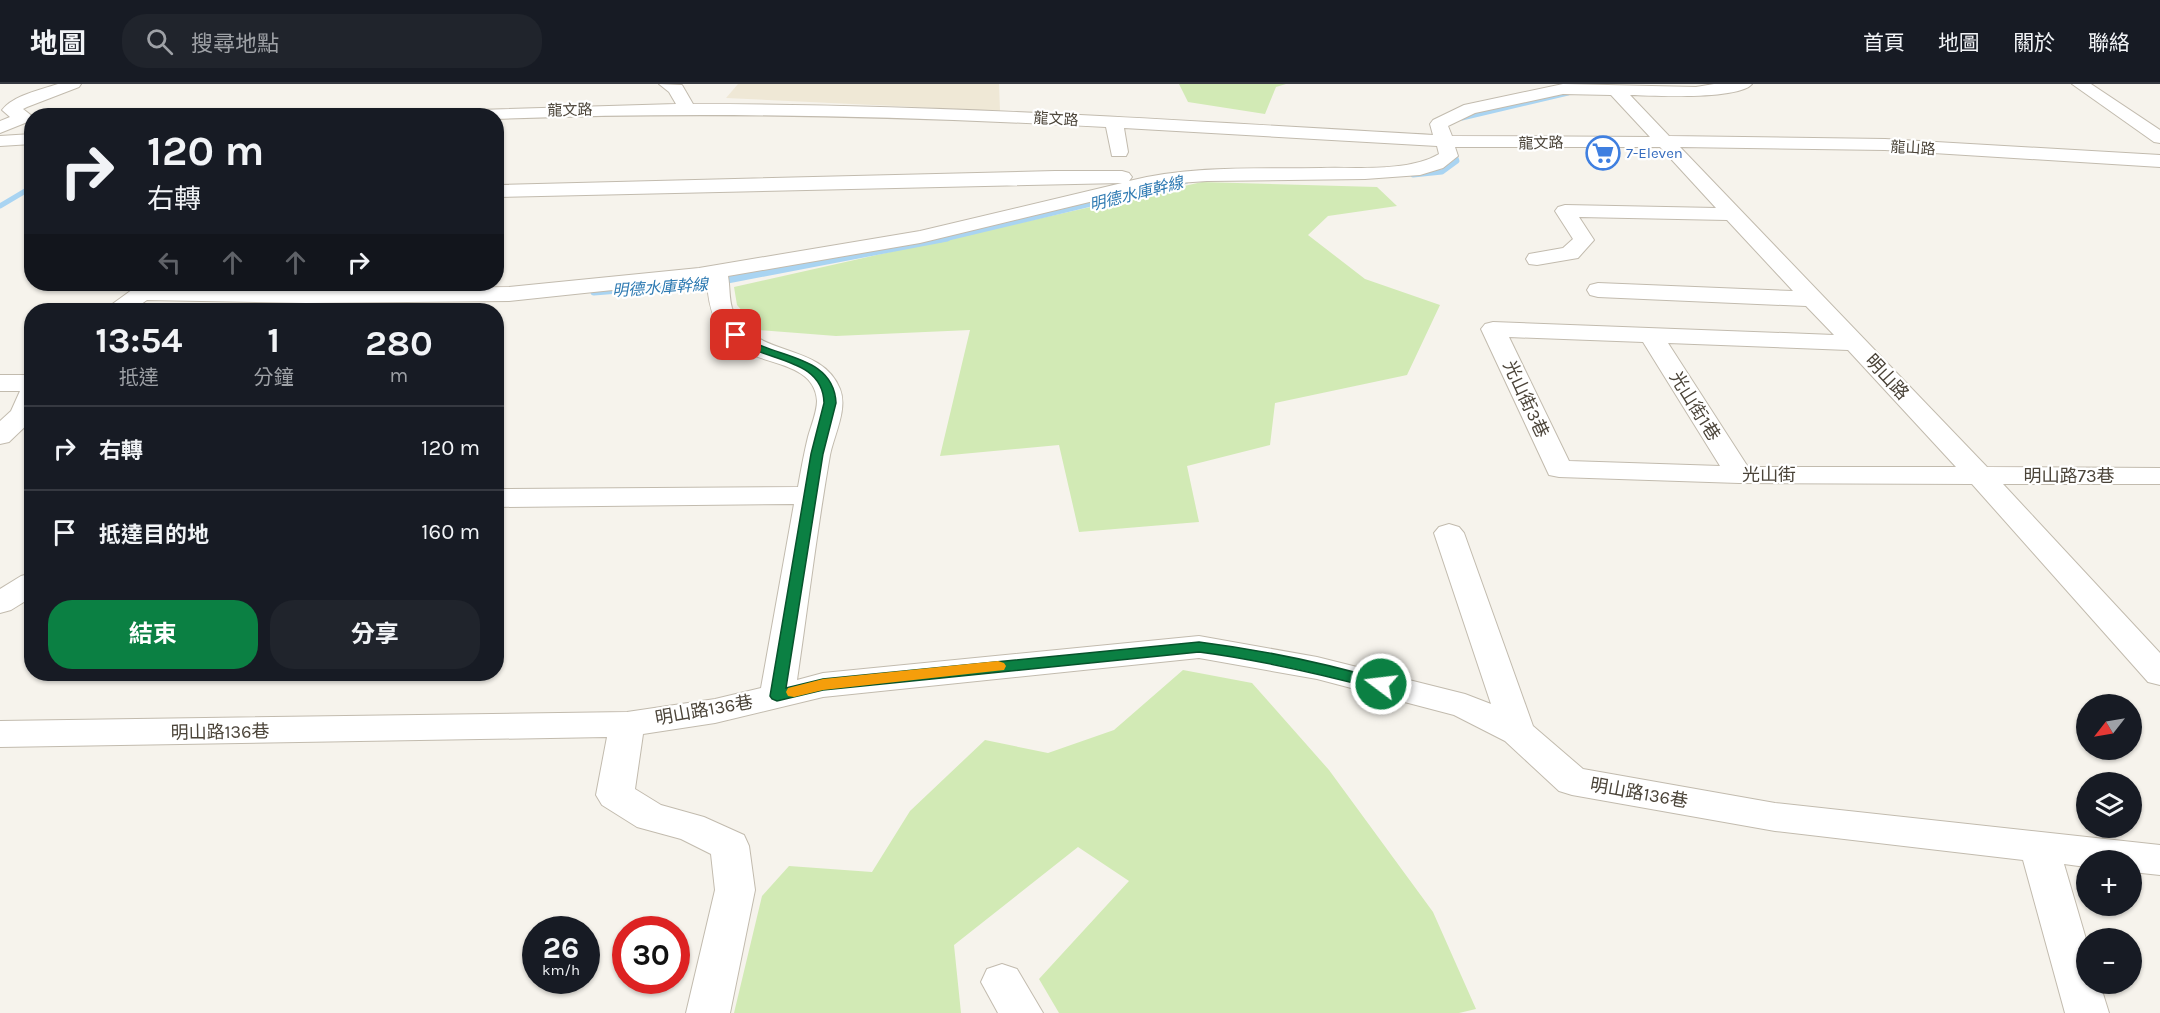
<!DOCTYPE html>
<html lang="zh-TW">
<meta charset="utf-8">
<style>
body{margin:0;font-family:Karla,"Noto Sans TC",sans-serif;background:#20242c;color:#f1f3f6;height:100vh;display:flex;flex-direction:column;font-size:22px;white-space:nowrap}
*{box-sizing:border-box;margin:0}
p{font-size:20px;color:#9ea1a6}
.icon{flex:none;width:33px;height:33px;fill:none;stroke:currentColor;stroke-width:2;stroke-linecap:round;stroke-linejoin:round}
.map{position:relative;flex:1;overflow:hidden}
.side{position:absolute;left:24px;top:219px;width:480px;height:378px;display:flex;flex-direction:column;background:#171b24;border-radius:24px;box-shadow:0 2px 4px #0004}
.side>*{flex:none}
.banner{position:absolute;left:24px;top:24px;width:480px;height:183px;border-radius:24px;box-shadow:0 2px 4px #0004;background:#171b24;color:#f1f3f6;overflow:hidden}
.needle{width:39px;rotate:239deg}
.tools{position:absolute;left:2076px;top:610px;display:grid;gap:12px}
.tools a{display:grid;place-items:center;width:66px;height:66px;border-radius:50%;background:#171b24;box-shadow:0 2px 4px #0004;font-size:30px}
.speed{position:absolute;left:522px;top:832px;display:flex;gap:12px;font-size:30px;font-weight:700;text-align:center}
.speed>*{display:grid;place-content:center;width:78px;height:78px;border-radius:50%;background:#171b24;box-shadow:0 2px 4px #0004;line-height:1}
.speed small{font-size:15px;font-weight:400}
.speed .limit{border:9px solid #d22;background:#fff;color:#111}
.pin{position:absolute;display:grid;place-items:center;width:51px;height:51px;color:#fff;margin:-26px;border-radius:12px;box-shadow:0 3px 9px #0006}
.me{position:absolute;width:66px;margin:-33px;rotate:285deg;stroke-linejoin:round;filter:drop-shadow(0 0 4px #0008)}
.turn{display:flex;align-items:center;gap:21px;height:126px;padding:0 24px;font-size:27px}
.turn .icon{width:78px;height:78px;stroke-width:2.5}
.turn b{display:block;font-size:42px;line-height:51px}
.lanes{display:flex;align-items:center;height:57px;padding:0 24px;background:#0003;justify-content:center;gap:30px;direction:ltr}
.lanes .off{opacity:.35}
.eta{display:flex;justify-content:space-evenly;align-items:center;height:102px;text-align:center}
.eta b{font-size:36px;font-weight:700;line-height:42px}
.cta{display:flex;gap:12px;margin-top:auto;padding:12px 24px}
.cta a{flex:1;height:69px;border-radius:24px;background:#0b8043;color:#fff;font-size:24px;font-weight:700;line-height:69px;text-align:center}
.cta a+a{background:#20242c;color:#f1f3f6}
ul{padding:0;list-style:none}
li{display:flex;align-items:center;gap:18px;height:84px;padding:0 24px;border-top:2px solid #363941}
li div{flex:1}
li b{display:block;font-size:22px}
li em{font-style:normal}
header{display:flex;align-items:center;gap:36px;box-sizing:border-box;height:84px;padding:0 30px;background:#171b24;border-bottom:2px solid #363941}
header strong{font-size:28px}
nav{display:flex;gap:33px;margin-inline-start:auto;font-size:21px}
.search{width:420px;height:54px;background:#20242c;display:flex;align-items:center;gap:15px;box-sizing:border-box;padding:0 21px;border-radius:24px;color:#9ea1a6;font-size:22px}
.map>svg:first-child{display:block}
</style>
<header>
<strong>地圖</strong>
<div class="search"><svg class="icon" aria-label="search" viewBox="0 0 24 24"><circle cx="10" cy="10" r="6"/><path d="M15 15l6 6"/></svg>搜尋地點</div>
<nav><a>首頁</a><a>地圖</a><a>關於</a><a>聯絡</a></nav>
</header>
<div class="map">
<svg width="2160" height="929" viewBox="0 0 2160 929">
<rect width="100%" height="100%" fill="#f6f3ec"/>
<polygon fill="#efe8d6" points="738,0 999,0 1000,27 726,14"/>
<g fill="#d2eab5">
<polygon points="1179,0 1286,0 1276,3 1265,30 1188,18"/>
<polygon points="1202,98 1377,103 1397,122 1328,132 1308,151 1365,195 1440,221 1407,291 1275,319 1270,361 1187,382 1199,438 1079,448 1059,361 940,372 970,246 836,252 759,246 737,221 734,203"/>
<polygon points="1183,586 1252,599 1329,686 1433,828 1476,925 1459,929 1059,929 1039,895 1129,797 1078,763 954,861 961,929 734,929 762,812 789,782 872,788 910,727 985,656 1048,669 1114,646"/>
</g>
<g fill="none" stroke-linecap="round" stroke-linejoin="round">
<g stroke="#a9d4f2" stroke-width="5">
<polyline points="1462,34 1568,9"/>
<polyline points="1413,91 1442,88 1457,77 1452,62"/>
<polyline points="0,122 32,103"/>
<polyline points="940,156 1187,97"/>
</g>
<polyline stroke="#a9d4f2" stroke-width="7" points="594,208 717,198 947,154"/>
<g stroke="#c2bbae" stroke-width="2">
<g id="minor">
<path d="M58,0H81L79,3L27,23L23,25L32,32L30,37L0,49V37L10,33L2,26C14,11 40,6 58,0Z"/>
<path d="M659,0L682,1L693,20C941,20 1187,37 1433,51L1430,40L1433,36L1464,21L1563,0L1696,3L1714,0H1752C1739,16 1653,12 1630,11L1669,52L1885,55L2160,71V83L1885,66L1680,63L1987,383L2160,384V400H2003L2160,569V601L2148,598L1972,400L1739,399L1559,393L1549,391L1481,245L1485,240L1493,238L1834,251L1806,222L1598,213L1590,211L1587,206L1590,201L1598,199L1793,207L1727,136L1579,133L1594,156L1578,174L1537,181L1529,180L1526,175L1529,170L1563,164L1573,155L1555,127L1558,123L1565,121L1716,124L1660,63H1455L1458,72L1443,84L1420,91L1365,95L1207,97L1164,100L920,159L728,192C730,203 729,214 732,224C749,275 821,256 840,305C848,325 834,351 830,371C817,445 808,521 797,596L823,589L1199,552L1317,573L1465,610L1491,620L1434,449L1439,443L1449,440L1459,443L1464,449L1533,642L1583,685L1775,719L2160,761V791L2132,788V777H2086V783L2064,780L2086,855V900H2100L2109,929H2065L2023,776L1775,747L1572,711L1559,707L1505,657L1454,631L1317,595L1199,574L823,613L715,639L643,650L635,705L661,721L704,733L744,751L749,762L755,806L730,929H686L715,806L711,770L681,755L637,743L602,721L596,711L607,653L0,663V637L627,628L715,615L761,604L794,420L496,423V405L798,403C801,386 804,369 808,353C811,342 817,328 817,317C815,278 763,281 738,264C715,248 708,223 707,196L509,217L306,219L147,216L133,226H108L111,221L140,200H164L162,203L306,205L509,203L699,184L920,147L1122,99L496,113V101L1055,87H1122L1129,89L1132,93L1129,97C1192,81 1257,85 1321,84C1356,83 1409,88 1439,70L1437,62L1124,44L1128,68L1126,72H1112L1106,43C903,32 700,27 496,35V32H438L446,27L676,20L669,8ZM1563,10L1611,11L1650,53L1452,52L1448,42L1475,29ZM1509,253L1643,258L1720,382L1569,377ZM1668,259L1848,266L1956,383H1748Z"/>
<polygon points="2072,0 2091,0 2160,46 2160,59 2154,58"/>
<polygon points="32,50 32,60 0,62 0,52"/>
<polygon points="0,291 32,291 32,336 9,358 0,360 0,337 11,327 20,307 0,307"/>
<polygon points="32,489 32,513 11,526 0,529 0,505 21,492"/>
<polygon points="1002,880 1017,885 1043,929 998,929 981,898 987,885"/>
</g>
</g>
<use href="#minor" fill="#fff" fill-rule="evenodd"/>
</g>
<path fill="#0b8043" stroke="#07532c" stroke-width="1.5" d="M736,248C743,250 747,255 753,258C783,274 834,274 836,319L823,370L786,604L823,595L1199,558C1262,566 1325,579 1386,597L1388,600L1386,604L1381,606C1320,590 1261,576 1199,568L823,606L777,617L772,615L770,612L811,370L824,319C823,270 756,279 731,251Z"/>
<polygon fill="#f59e0b" points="998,577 1004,579 1006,582 1004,586 823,606 794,613 788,612 786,608 788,604 823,595"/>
<defs>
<g id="supermarket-ring" transform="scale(1.725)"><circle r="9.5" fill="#fff" stroke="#3f7fe0" stroke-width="1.5"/><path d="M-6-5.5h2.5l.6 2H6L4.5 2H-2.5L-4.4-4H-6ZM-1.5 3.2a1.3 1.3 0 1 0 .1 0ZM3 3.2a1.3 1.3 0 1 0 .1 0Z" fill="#3f7fe0"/></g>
</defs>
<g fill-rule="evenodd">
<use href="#supermarket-ring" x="1603" y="69"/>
</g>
<g text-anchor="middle" stroke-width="4.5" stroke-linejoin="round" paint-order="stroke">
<g font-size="15" fill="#4b4439" stroke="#fff">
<text transform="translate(570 26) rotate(-1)" y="5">龍文路</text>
<text transform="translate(1056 35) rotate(3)" y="5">龍文路</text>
<text transform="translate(1541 59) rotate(-1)" y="5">龍文路</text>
<text transform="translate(1913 64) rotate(3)" y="5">龍山路</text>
</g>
<g font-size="15" fill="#366cbe" stroke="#fff" text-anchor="start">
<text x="1626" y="74">7-Eleven</text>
</g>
<g font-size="16" font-style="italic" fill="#2e7ab2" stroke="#fff">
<text transform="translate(1136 109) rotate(-14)" y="6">明德水庫幹線</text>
<text transform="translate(660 203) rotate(-4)" y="6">明德水庫幹線</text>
</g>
<g font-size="18" fill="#4b4439" stroke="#fff">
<text transform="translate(1887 293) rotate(47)" y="6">明山路</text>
<text transform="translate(1526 315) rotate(65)" y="6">光山街3巷</text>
<text transform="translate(1695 322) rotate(58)" y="6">光山街1巷</text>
<text x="1769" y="397">光山街</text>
<text x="2069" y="398">明山路73巷</text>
<text transform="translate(704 626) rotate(-10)" y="6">明山路136巷</text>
<text transform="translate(220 648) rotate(-1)" y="6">明山路136巷</text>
<text transform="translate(1639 709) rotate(10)" y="6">明山路136巷</text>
</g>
</g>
</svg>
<div class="tools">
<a><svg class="needle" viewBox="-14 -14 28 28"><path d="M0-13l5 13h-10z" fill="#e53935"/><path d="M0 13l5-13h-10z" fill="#9ea1a6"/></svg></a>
<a><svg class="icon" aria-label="layers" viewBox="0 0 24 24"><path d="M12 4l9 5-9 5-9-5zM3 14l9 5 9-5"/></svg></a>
<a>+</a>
<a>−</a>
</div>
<div class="speed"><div>26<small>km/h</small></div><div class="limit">30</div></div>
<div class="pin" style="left:736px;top:251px;background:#d93025"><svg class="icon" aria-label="arrive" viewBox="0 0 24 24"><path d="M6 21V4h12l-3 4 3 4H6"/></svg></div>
<svg class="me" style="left:1381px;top:600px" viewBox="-20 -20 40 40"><circle r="17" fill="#0b8043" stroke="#fff" stroke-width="3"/><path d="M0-11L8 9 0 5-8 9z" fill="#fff"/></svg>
<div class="banner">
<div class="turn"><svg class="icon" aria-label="right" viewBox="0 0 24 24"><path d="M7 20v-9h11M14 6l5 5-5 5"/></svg><div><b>120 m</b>右轉</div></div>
<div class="lanes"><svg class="icon off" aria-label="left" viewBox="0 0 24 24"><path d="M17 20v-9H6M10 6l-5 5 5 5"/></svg><svg class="icon off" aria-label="ahead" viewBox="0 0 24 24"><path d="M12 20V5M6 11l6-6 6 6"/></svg><svg class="icon off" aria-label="ahead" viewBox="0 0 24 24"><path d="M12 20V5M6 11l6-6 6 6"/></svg><svg class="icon" aria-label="right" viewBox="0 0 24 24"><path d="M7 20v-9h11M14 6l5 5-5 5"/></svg></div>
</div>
<section class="side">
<div class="eta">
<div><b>13:54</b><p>抵達</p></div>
<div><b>1</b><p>分鐘</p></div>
<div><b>280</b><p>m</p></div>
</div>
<ul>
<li><svg class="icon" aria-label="right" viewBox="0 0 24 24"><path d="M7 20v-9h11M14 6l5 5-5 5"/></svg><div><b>右轉</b></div><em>120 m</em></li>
<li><svg class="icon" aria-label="arrive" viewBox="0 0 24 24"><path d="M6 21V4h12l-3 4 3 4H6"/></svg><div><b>抵達目的地</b></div><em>160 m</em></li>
</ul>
<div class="cta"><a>結束</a><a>分享</a></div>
</section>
</div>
